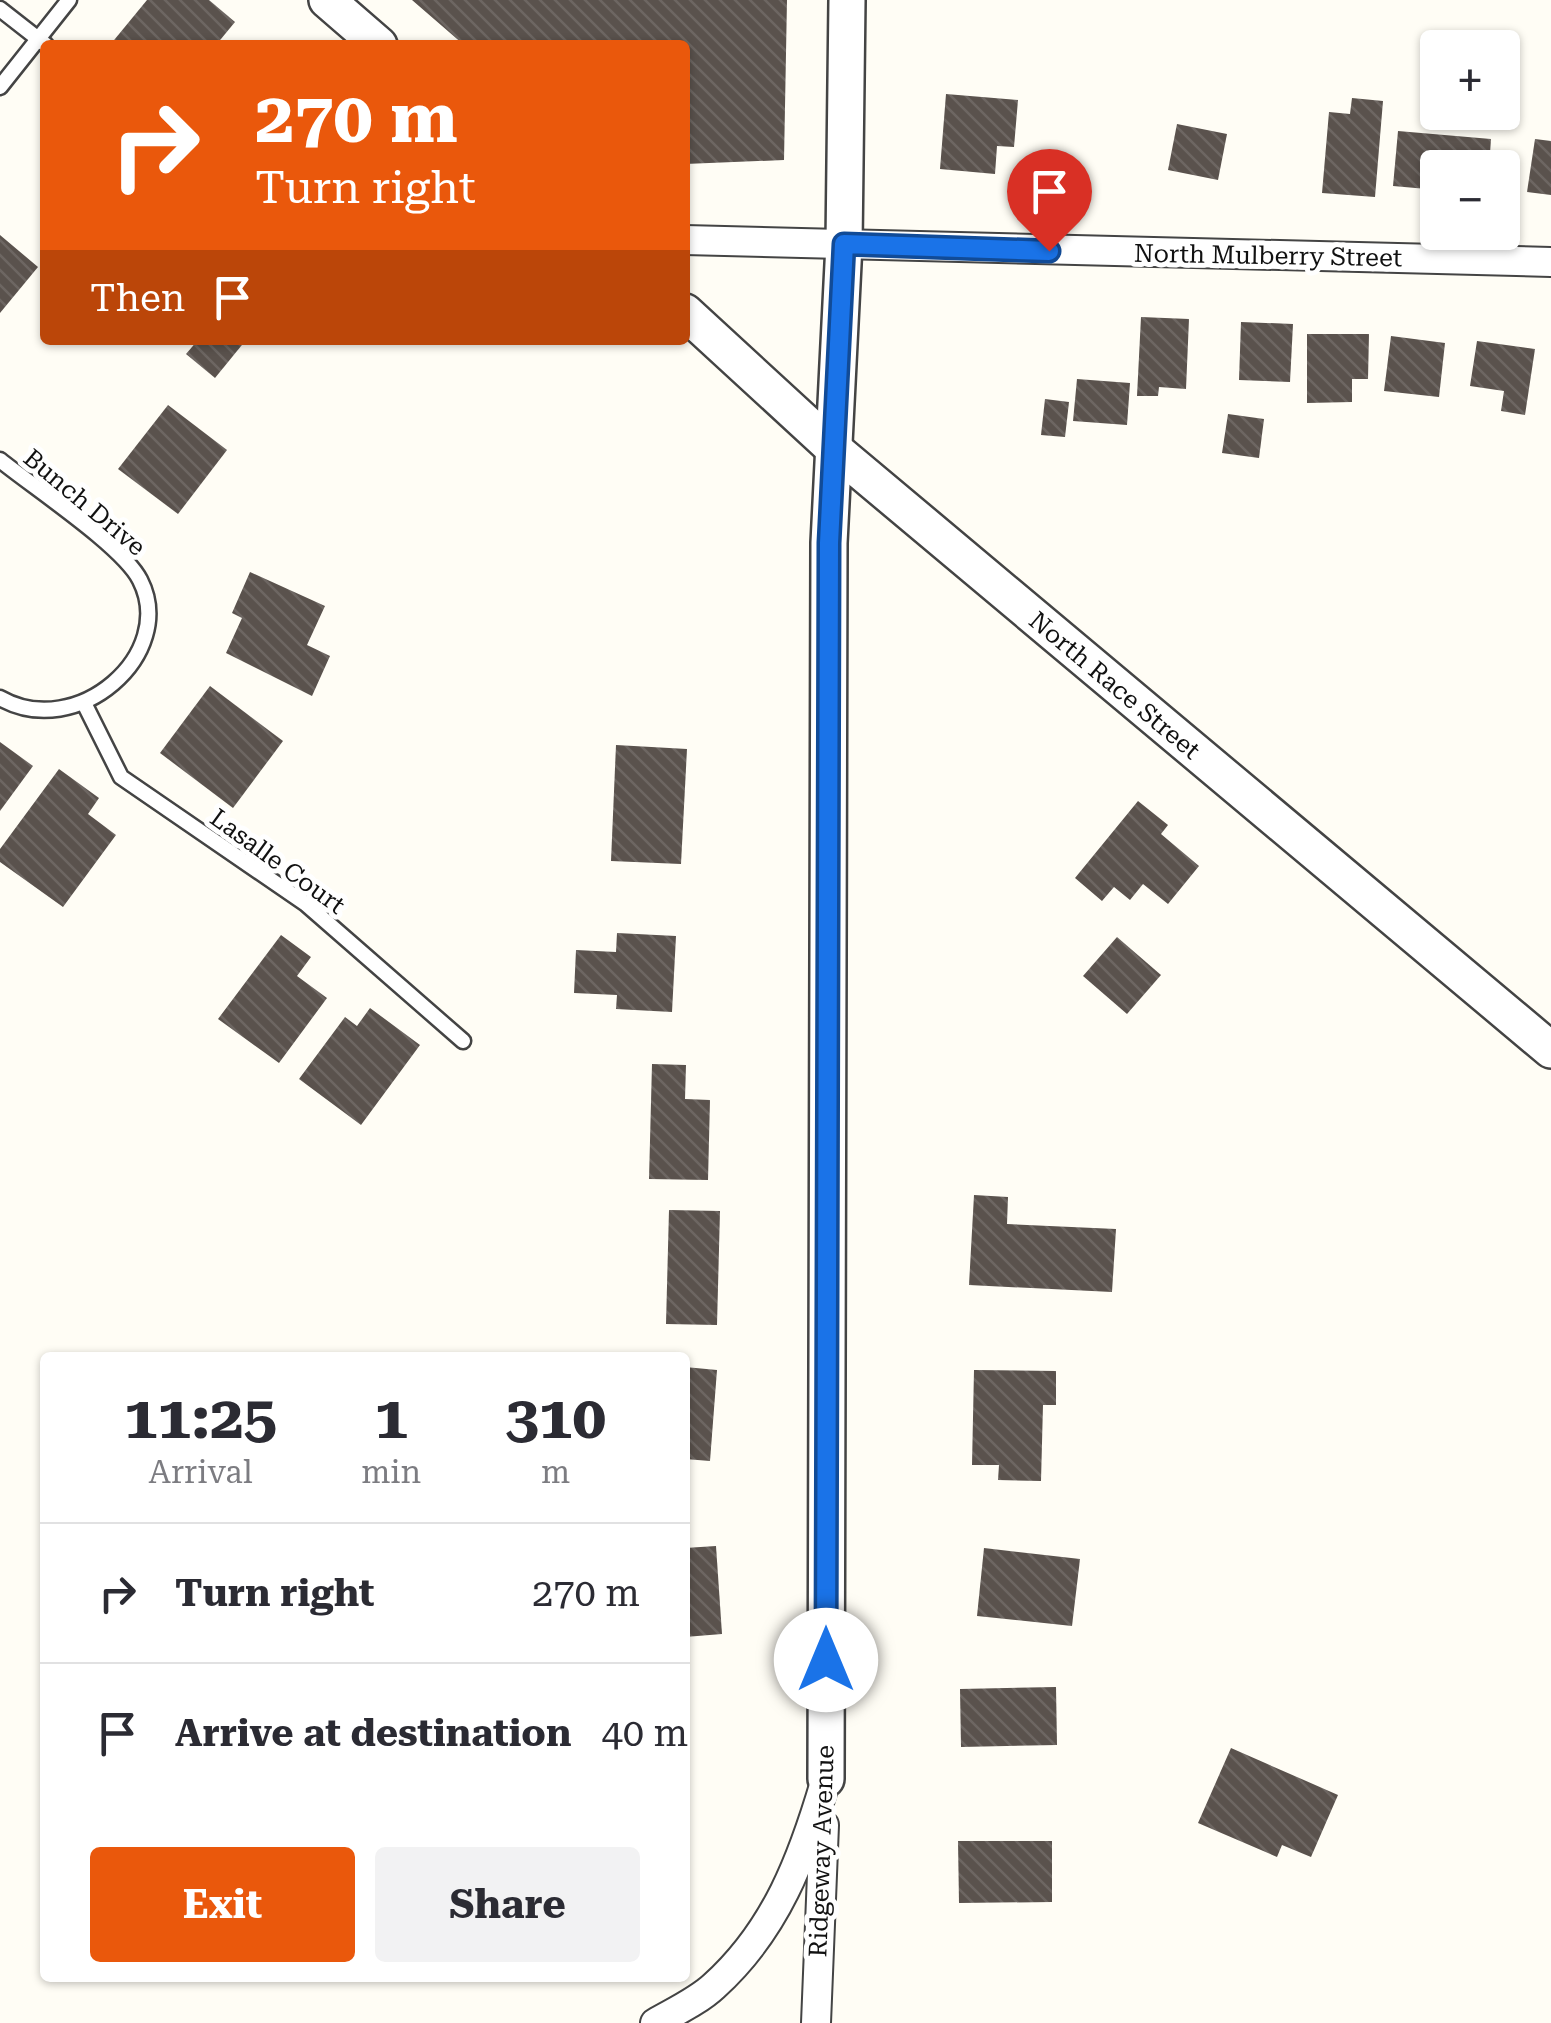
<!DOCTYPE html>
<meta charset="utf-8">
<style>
body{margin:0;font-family:"Roboto Serif",serif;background:#f2f2f3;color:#2b2b33;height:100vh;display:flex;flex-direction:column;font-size:38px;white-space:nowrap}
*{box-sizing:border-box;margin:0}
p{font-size:32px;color:#7c7c81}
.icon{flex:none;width:55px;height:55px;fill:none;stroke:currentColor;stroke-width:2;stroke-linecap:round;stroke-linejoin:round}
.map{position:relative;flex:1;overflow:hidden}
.details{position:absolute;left:40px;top:1352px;width:650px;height:630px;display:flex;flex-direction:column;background:#fff;border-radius:10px;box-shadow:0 2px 8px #0004}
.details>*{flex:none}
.hud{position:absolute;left:40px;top:40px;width:650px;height:305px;border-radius:10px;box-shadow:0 2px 8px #0004;background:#ea580c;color:#fff;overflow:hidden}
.fabs{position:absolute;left:1420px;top:30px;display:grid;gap:20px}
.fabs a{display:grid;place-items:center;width:100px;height:100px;border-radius:10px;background:#fff;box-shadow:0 2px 8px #0004;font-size:50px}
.pin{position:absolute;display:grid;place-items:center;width:85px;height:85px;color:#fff;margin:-102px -42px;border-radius:50% 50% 50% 0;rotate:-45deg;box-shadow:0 0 10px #0007}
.pin .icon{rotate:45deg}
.me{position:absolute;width:110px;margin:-55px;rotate:0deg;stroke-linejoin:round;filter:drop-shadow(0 0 8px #0008)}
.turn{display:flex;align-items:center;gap:35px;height:210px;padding:0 50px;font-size:45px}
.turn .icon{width:130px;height:130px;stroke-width:2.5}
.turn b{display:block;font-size:70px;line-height:85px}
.then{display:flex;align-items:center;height:95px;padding:0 50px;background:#0003;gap:20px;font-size:38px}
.eta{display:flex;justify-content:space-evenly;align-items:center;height:170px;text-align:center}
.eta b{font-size:60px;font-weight:700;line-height:70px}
.primary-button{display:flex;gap:20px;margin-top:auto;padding:20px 50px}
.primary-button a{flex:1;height:115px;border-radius:10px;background:#ea580c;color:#fff;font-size:40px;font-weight:700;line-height:115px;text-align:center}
.primary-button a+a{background:#f2f2f3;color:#2b2b33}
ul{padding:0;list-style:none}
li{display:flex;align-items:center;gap:30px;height:140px;padding:0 50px;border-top:2px solid #e1e1e2}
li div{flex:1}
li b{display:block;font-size:38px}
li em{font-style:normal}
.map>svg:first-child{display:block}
</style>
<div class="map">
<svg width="1551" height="2023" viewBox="0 0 1551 2023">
<defs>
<pattern id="building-back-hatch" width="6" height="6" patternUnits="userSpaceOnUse" patternTransform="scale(2.5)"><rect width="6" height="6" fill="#5a524d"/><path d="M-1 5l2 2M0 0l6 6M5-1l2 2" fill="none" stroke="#6d6662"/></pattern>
</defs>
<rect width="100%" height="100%" fill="#fffdf5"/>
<g fill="url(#building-back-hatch)">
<polygon points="147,0 209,0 235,22 216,45 110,45"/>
<polygon points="412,0 787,0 784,160 685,164 685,45 464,45"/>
<polygon points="946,94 1018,100 1014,147 997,146 995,174 940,169"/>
<polygon points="1352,98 1383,101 1375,197 1322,193 1329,112 1350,114"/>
<polygon points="1177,124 1227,134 1218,180 1168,170"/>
<polygon points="1398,131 1491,139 1489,168 1438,168 1438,190 1393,186"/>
<polygon points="1535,139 1551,141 1551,195 1527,192"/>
<polygon points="0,235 38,267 0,313"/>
<polygon points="1141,317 1189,319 1186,389 1159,387 1158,396 1137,396"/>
<polygon points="1241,322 1293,324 1290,382 1239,380"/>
<polygon points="1307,334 1369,334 1368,379 1352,379 1352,402 1307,403"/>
<polygon points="1391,336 1445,343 1439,397 1384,391"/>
<polygon points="198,340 246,340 215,378 186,354"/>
<polygon points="1477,341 1535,349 1525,415 1501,411 1504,391 1470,386"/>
<polygon points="1077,379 1130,383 1127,425 1073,421"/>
<polygon points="1045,399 1069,402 1065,437 1041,435"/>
<polygon points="168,405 227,450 178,514 118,469"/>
<polygon points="1228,414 1264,419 1259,458 1222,453"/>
<polygon points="250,572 325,606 307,645 330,656 312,696 226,653 242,618 232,613"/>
<polygon points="210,686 283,741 233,808 160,753"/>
<polygon points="0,742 33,766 0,811"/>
<polygon points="616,745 687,749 681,864 611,861"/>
<polygon points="59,769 99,798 88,814 116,835 63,907 0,862 0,849"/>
<polygon points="1138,801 1168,825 1161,834 1199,866 1168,904 1143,884 1130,900 1114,887 1102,901 1075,878"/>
<polygon points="617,933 676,936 672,1012 616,1009 617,995 574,993 576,950 616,952"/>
<polygon points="281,935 311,957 297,976 327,998 279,1063 218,1019"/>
<polygon points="1117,937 1161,975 1127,1014 1083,976"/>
<polygon points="370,1008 420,1045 361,1125 299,1079 345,1017 357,1026"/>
<polygon points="652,1064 686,1065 685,1099 710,1100 708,1180 649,1179"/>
<polygon points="974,1195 1008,1197 1007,1224 1116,1229 1112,1292 969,1285"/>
<polygon points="669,1210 720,1211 717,1325 666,1324"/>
<polygon points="685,1367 717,1370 710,1461 685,1459"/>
<polygon points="974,1370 1056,1371 1056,1405 1043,1405 1041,1481 998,1480 999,1465 972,1465"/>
<polygon points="716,1546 722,1634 685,1637 685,1548"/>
<polygon points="984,1548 1080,1559 1072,1626 977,1616"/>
<polygon points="1056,1687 1057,1745 961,1747 960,1689"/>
<polygon points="1231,1748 1338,1795 1311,1857 1282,1845 1277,1857 1198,1823"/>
<polygon points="958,1841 1052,1841 1052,1902 959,1903"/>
</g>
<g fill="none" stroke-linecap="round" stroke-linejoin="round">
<g stroke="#444" stroke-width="19">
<g id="service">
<polyline points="0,9 46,45"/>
<polyline points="0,87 69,0"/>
<path d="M0,460C33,487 123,546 140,580C178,654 77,742 0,698"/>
<polyline points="85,705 121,777 306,904 463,1041"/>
</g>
</g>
<g stroke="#444" stroke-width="32">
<g id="minor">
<polyline points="685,240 1551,262"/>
<path d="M655,2023C674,2012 698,2001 714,1986C776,1930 803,1858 826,1779"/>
<polyline points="816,2023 824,1825"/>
</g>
</g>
<g stroke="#444" stroke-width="40">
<g id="tertiary">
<polyline points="327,0 379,45"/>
<polyline points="685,312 834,449 1551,1050"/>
<polyline points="826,1779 829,543 844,244 847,0"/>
</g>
</g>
<use href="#service" stroke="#fff" stroke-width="14"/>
<use href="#minor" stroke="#fff" stroke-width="28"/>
<use href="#tertiary" stroke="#fff" stroke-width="35"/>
</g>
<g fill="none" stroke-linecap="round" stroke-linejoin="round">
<g stroke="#114b97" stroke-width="25">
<polyline id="route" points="826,1660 829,543 844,244 1049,251"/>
</g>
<use href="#route" stroke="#1a73e8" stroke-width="18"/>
</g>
<g text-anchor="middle" stroke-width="10" stroke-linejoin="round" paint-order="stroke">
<g font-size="25" fill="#111" stroke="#fff">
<text transform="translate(1268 255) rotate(1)" y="9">North Mulberry Street</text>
<text transform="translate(85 502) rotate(40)" y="9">Bunch Drive</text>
<text transform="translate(1115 685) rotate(40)" y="9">North Race Street</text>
<text transform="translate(278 861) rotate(36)" y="9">Lasalle Court</text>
<text transform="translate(821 1851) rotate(-88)" y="9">Ridgeway Avenue</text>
</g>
</g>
</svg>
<div class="fabs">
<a>+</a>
<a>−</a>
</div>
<div class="pin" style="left:1049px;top:251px;background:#d93025"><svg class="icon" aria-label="arrive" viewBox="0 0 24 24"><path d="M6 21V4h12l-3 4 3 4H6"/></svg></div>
<svg class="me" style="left:826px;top:1660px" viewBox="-20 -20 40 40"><circle r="19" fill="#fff"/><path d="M0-13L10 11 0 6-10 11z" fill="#1a73e8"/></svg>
<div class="hud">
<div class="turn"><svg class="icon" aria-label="right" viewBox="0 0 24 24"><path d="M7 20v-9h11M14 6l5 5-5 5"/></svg><div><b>270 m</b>Turn right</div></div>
<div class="then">Then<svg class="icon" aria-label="arrive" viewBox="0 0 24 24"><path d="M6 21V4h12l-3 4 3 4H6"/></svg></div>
</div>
<section class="details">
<div class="eta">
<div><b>11:25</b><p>Arrival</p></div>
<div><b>1</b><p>min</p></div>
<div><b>310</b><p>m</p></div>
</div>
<ul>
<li><svg class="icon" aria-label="right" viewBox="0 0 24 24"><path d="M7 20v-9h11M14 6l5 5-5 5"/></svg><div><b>Turn right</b></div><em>270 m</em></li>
<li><svg class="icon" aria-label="arrive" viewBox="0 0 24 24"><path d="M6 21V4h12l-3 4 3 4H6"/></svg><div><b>Arrive at destination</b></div><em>40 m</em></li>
</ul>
<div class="primary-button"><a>Exit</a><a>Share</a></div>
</section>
</div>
